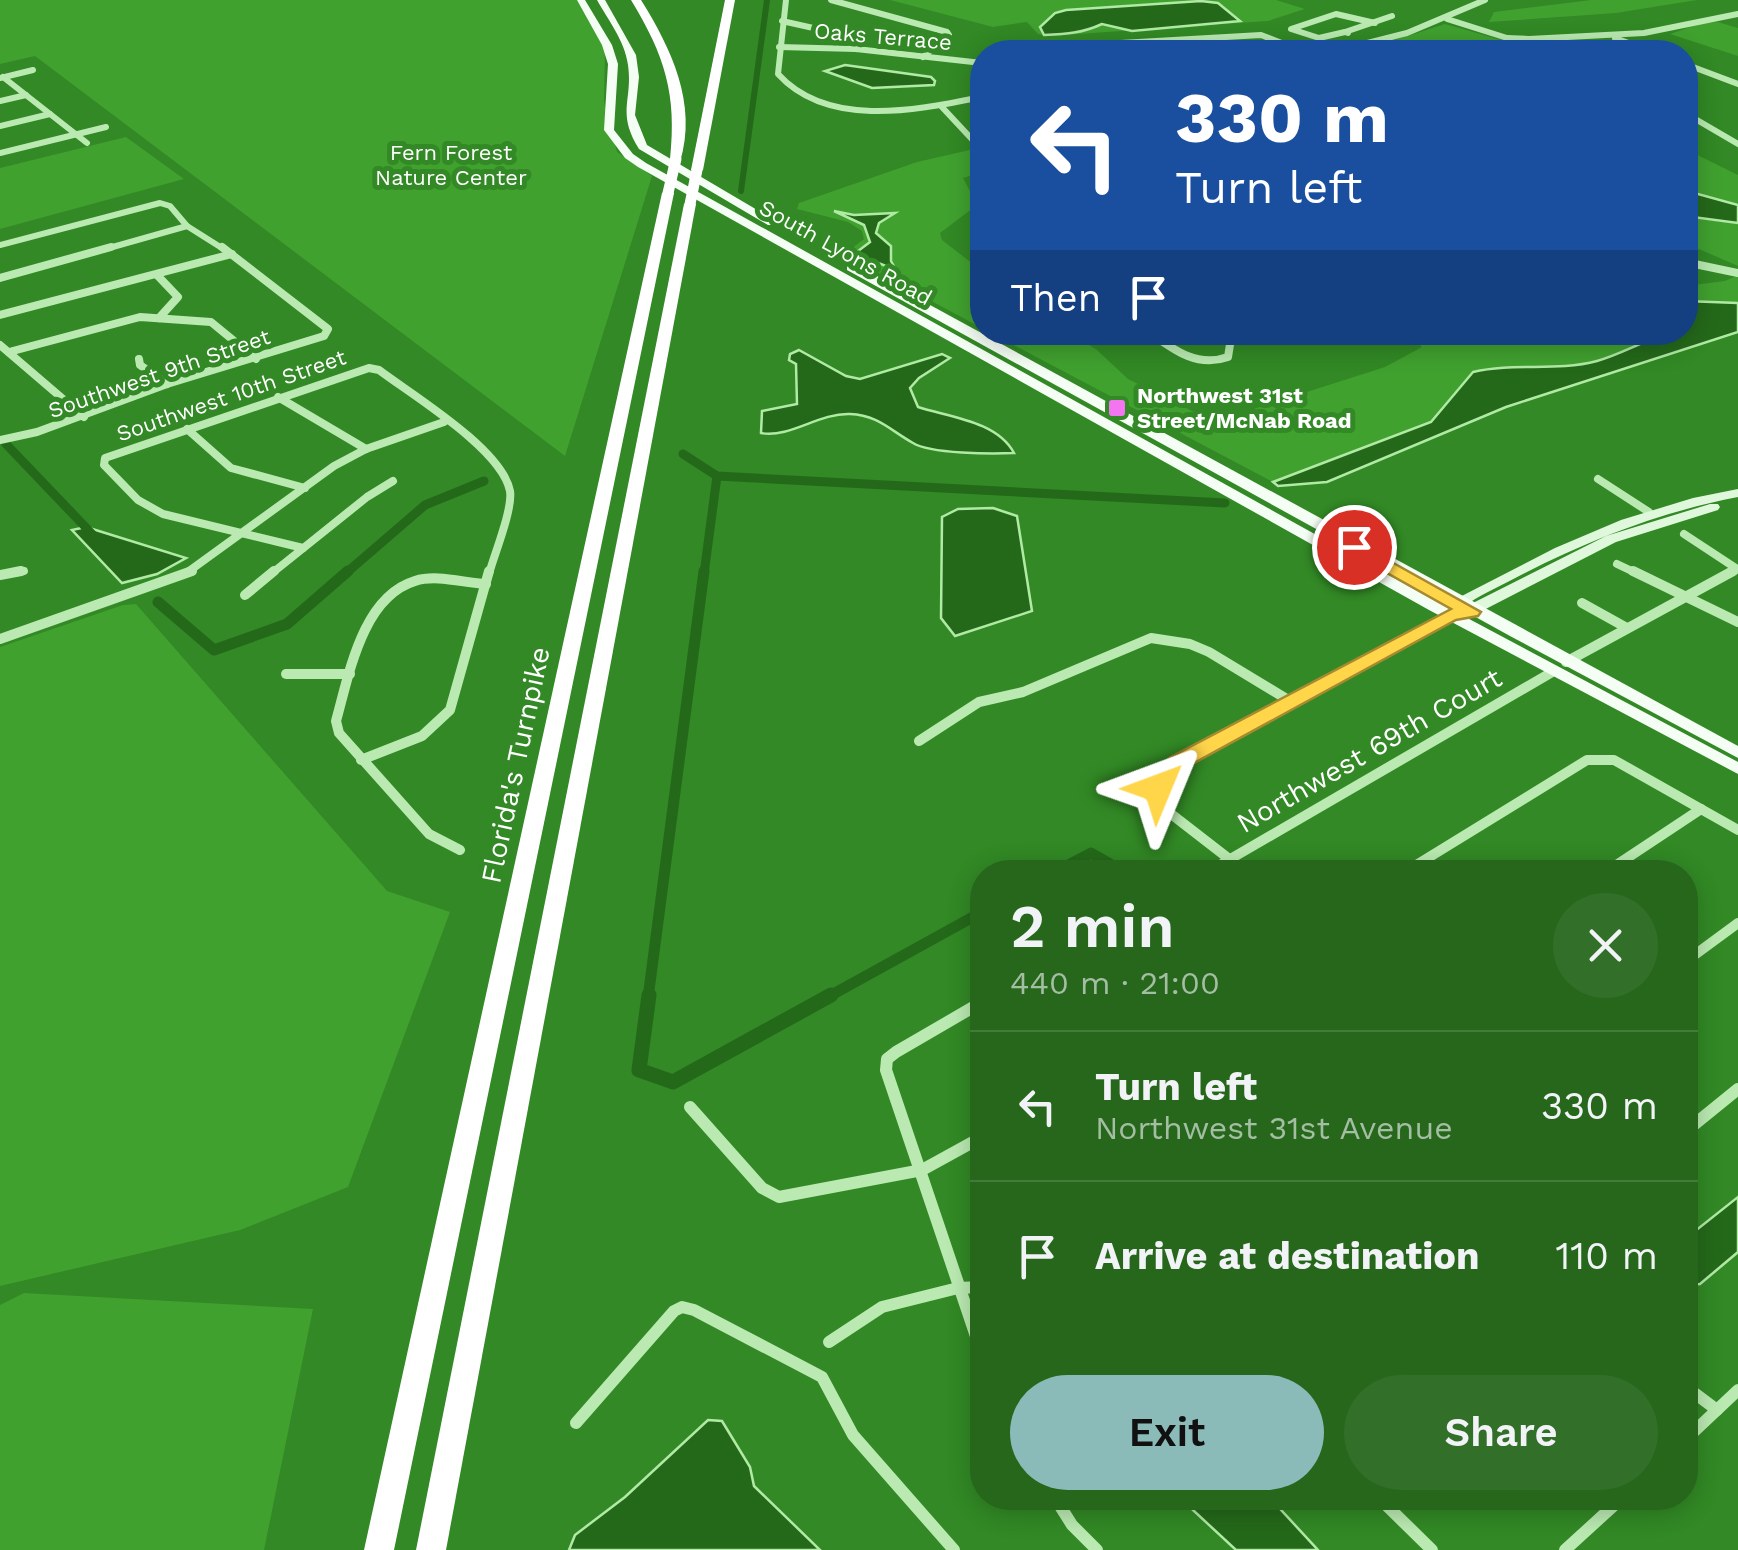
<!DOCTYPE html>
<meta charset="utf-8">
<style>
body{margin:0;font-family:"Work Sans",sans-serif;background:#326f29;color:#f1f3f6;height:100vh;display:flex;flex-direction:column;font-size:38px;white-space:nowrap}
*{box-sizing:border-box;margin:0}
p{font-size:32px;color:#a4bea3}
.icon{flex:none;width:55px;height:55px;fill:none;stroke:currentColor;stroke-width:2;stroke-linecap:round;stroke-linejoin:round}
.map{position:relative;flex:1;overflow:hidden}
.side{position:absolute;left:970px;top:860px;width:728px;height:650px;display:flex;flex-direction:column;background:#26671c;border-radius:40px;box-shadow:0 5px 25px #0003}
.side>*{flex:none}
.banner{position:absolute;left:970px;top:40px;width:728px;height:305px;border-radius:40px;box-shadow:0 5px 25px #0003;background:#1a4fa0;color:#fff;overflow:hidden}
.pin{position:absolute;display:grid;place-items:center;width:85px;height:85px;color:#fff;margin:-42px;border:5px solid #fff;border-radius:50%;box-shadow:0 2px 10px #0007}
.me{position:absolute;width:110px;margin:-55px;rotate:46deg;stroke-linejoin:round;filter:drop-shadow(0 0 8px #0008)}
.turn{display:flex;align-items:center;gap:35px;height:210px;padding:0 40px;font-size:45px}
.turn .icon{width:130px;height:130px;stroke-width:2.5}
.turn b{display:block;font-size:70px;line-height:85px}
.then{display:flex;align-items:center;height:95px;padding:0 40px;background:#0003;gap:20px;font-size:38px}
.round{display:grid;place-items:center;flex:none;width:105px;height:105px;border-radius:52px;background:#326f29}
.overview{display:flex;align-items:center;justify-content:space-between;height:170px;padding:0 40px}
h1{font-size:60px;font-weight:600;line-height:75px}
.button{display:flex;gap:20px;margin-top:auto;padding:20px 40px}
.button a{flex:1;height:115px;border-radius:60px;background:#8bbbb9;color:#111;font-size:40px;font-weight:600;line-height:115px;text-align:center}
.button a+a{background:#326f29;color:#f1f3f6}
ul{padding:0;list-style:none}
li{display:flex;align-items:center;gap:30px;height:150px;padding:0 40px;border-top:2px solid #427b3b}
li div{flex:1}
li b{display:block;font-size:38px}
li em{font-style:normal}
.map>svg:first-child{display:block}
</style>
<div class="map">
<svg width="1738" height="1550" viewBox="0 0 1738 1550">
<rect width="100%" height="100%" fill="#328925"/>
<g fill="#40a12f">
<polygon points="0,0 578,0 605,48 604,102 617,152 652,176 565,456 35,56 0,64"/>
<polygon points="890,0 1276,0 1305,9 1268,21 1048,36 1038,34 1027,22 993,27"/>
<polygon points="1591,0 1697,0 1616,13 1489,22 1494,12"/>
<polygon points="1718,22 1738,28 1738,56 1670,34 1702,23"/>
<polygon points="1445,24 1505,41 1524,52 1385,52 1377,46"/>
<polygon points="126,137 184,179 0,229 0,168"/>
<polygon points="974,149 982,155 982,172 963,178 977,205 940,233 942,240 982,271 982,328 864,265 851,249 864,239 862,231 848,222 797,209 799,203 917,162"/>
<polygon points="1685,149 1738,175 1738,266 1685,243"/>
<polygon points="1738,275 1738,303 1685,301 1685,286 1725,281"/>
<polygon points="991,333 1070,333 1097,350 1128,379 1208,419 1238,414 1385,367 1422,347 1408,333 1667,333 1599,361 1555,368 1482,370 1432,422 1273,482"/>
<polygon points="136,604 387,891 450,912 348,1187 240,1230 0,1286 0,647 123,605"/>
<polygon points="24,1293 313,1309 264,1550 0,1550 0,1305"/>
</g>
<g fill="#24691a" stroke="#b1eaa5" stroke-width="2.5">
<path d="M1201,1L1218,3L1240,21L1132,31L1102,24C1083,33 1066,34 1044,35L1040,27L1055,13L1066,10Z"/>
<polygon points="845,65 931,77 935,81 934,85 872,88 825,71"/>
<polygon points="1685,182 1694,193 1738,205 1738,223 1685,216"/>
<polygon points="834,211 854,215 895,213 879,223 876,233 891,246 891,261 896,270 858,255 858,251 870,242 864,225"/>
<path d="M1685,301L1738,303V332L1506,407L1327,482L1278,486L1273,482L1431,422L1473,372C1514,362 1556,372 1597,361C1627,353 1656,332 1685,332Z"/>
<path d="M799,350L846,376L860,379L942,354L950,358L919,378L910,388L918,407C949,417 997,421 1014,453C993,454 930,454 913,443C891,431 878,415 850,414C818,413 791,438 761,433L762,411L797,404L796,364L789,360L790,354Z"/>
<polygon points="993,508 1017,516 1032,611 955,636 941,618 942,517 958,509"/>
<polygon points="86,527 186,558 157,574 122,583 72,530"/>
<polygon points="1738,1197 1738,1252 1700,1284 1685,1285 1685,1239"/>
<polygon points="708,1420 722,1421 750,1467 754,1486 820,1550 569,1550 575,1535 625,1497"/>
<polygon points="1180,1498 1270,1498 1318,1550 1236,1550"/>
</g>
<g fill="none" stroke-linecap="round" stroke-linejoin="round">
<polyline stroke="#24691a" stroke-width="6" points="741,191 767,0"/>
<g stroke="#24691a" stroke-width="9">
<polyline points="6,444 93,535"/>
<polyline points="683,454 717,476 1225,503"/>
<polyline points="345,574 425,505 484,481"/>
<polyline points="704,574 717,476"/>
</g>
<g stroke="#24691a" stroke-width="11">
<polyline points="158,602 214,650 287,624 348,571"/>
<polyline points="1055,872 1091,853 1124,872"/>
<polyline points="648,998 704,571"/>
<polyline points="826,998 982,912"/>
</g>
<polyline stroke="#24691a" stroke-width="15" points="649,995 639,1070 673,1082 831,995"/>
<g stroke="#baeab1" stroke-width="6">
<path d="M786,0L778,74C828,129 916,110 982,97"/>
<polyline points="831,0 947,32 949,35 923,57"/>
<polyline points="1447,19 1507,38 1529,39 1644,33 1738,14"/>
<polyline points="782,21 858,38 861,41 856,49"/>
<polyline points="1345,32 1319,38 1291,29 1336,14 1375,23"/>
<polyline points="1348,33 1345,32 1392,16"/>
<polyline points="1615,38 1653,52"/>
<polyline points="1553,39 1582,52"/>
<polyline points="779,47 856,49 982,63"/>
<polyline points="1003,52 1017,43 1051,47 1261,35 1305,52"/>
<polyline points="1332,52 1407,33 1485,0"/>
<polyline points="1685,64 1738,84"/>
<polyline points="3,77 87,143"/>
<polyline points="0,78 33,70"/>
<polyline points="0,101 26,95"/>
<polyline points="941,106 982,150"/>
<polyline points="1685,113 1738,144"/>
<polyline points="0,126 50,114"/>
<polyline points="0,153 106,127"/>
<polyline points="0,245 160,203 170,206 187,226 225,250"/>
<polyline points="102,250 187,226"/>
</g>
<g stroke="#baeab1" stroke-width="8">
<polyline points="1685,262 1738,273"/>
<polyline points="157,275 178,297 159,318"/>
<polyline points="0,278 111,247"/>
<polyline points="0,315 232,254"/>
<path d="M1149,332C1174,350 1197,368 1228,357L1232,332"/>
<polyline points="0,345 84,417"/>
<polyline points="9,352 140,317 211,322 256,359"/>
<polyline points="139,359 140,365 167,384"/>
<polyline points="278,397 366,449"/>
<polyline points="187,429 231,468 305,488"/>
<polyline points="0,440 37,432 167,384 324,336 328,329 222,247"/>
<polyline points="1598,479 1649,512"/>
<polyline points="1684,534 1737,569"/>
<path d="M303,548L163,514L138,500L104,465L105,458L369,368L379,370C412,395 502,449 510,491C513,509 494,555 489,574"/>
<polyline points="1617,564 1638,574"/>
<polyline points="6,574 24,571"/>
<polyline points="185,574 334,466 366,449 444,422"/>
<polyline points="271,574 367,497 393,481"/>
<polyline points="1729,574 1738,569"/>
</g>
<g stroke="#baeab1" stroke-width="10">
<polyline points="1633,571 1738,622"/>
<polyline points="0,575 21,571"/>
<polyline points="245,595 274,571"/>
<polyline points="1582,603 1627,628"/>
<polyline points="0,639 192,571"/>
<polyline points="1566,662 1733,571"/>
<polyline points="286,674 350,674"/>
<polyline points="919,741 979,702 1023,692 1151,638 1190,644 1209,652 1290,701"/>
<polyline points="361,760 422,736 450,710 489,571"/>
<path d="M460,850L429,834L339,733L336,721C349,675 362,597 415,581C437,574 464,583 486,584"/>
<polyline points="1208,872 1554,671"/>
<polyline points="1246,872 1166,810 1158,788 1177,763 1450,615"/>
<polyline points="1405,872 1587,760 1614,760 1738,830"/>
<polyline points="1606,872 1701,809"/>
<polyline points="1685,962 1738,923"/>
</g>
<g stroke="#baeab1" stroke-width="12">
<polyline points="982,1002 896,1052 887,1059 886,1070 982,1354"/>
<polyline points="690,1107 762,1188 779,1197 922,1170 982,1137"/>
<polyline points="1685,1132 1738,1089"/>
<polyline points="829,1342 882,1307 958,1288 982,1287"/>
<polyline points="1685,1386 1717,1410"/>
<polyline points="576,1423 674,1311 682,1307 694,1310 822,1377 853,1435 954,1550"/>
<polyline points="1685,1440 1738,1390"/>
<polyline points="1055,1498 1072,1525 1097,1550"/>
<polyline points="1379,1498 1432,1550"/>
<polyline points="1565,1550 1622,1498"/>
</g>
<path fill="#dff8dc" fill-rule="evenodd" d="M1738,489V497C1661,512 1591,539 1521,575C1501,586 1478,595 1461,609L1606,536L1710,504H1718L1720,507L1718,510L1616,542L1476,614L1450,619L1443,615L1452,601L1555,548L1621,520L1693,498Z"/>
<g fill="#f5fef4" fill-rule="evenodd">
<polygon points="577,0 585,0 612,45 618,64 614,130 633,154 646,163 1441,604 1738,762 1738,774 1429,610 638,167 625,158 604,130 608,64 602,45"/>
<path d="M597,0H605L636,55L639,77L635,115L647,145L776,221V225H768L639,149C616,112 633,101 628,65C625,41 608,20 597,0Z"/>
<polygon points="847,264 855,264 1738,746 1738,758 1510,636 847,270"/>
</g>
<g fill="#fff" fill-rule="evenodd">
<path d="M631,0H641C671,48 698,104 680,162L670,159C677,94 665,56 631,0Z"/>
<polygon points="725,0 735,0 703,170 697,174 691,170"/>
<polygon points="668,189 674,193 394,1550 364,1550 662,193"/>
<polygon points="690,200 696,204 446,1550 416,1550 684,204"/>
</g>
<g stroke="#fff" stroke-width="11">
<polyline points="668,193 676,159"/>
<polyline points="690,204 697,170"/>
</g>
</g>
<polygon fill="#ffd54a" stroke="#a68a30" stroke-width="2.5" points="1354,541 1481,612 1478,616 1456,620 1185,768 1166,793 1149,793 1146,788 1169,758 1451,609 1348,551 1348,543"/>
<rect fill="#f475f2" stroke="#328925" stroke-width="4" x="1107" y="398" width="20" height="20" rx="5"/>
<g text-anchor="middle" stroke-width="10" stroke-linejoin="round" paint-order="stroke">
<g font-size="22" fill="#fff" stroke="#328925">
<text transform="translate(883 36) rotate(5)" y="8">Oaks Terrace</text>
<text transform="translate(846 252) rotate(29)" y="8">South Lyons Road</text>
<text transform="translate(159 373) rotate(-19)" y="8">Southwest 9th Street</text>
<text transform="translate(231 395) rotate(-19)" y="8">Southwest 10th Street</text>
</g>
<g font-size="22" fill="#fff" stroke="#328925">
<text x="451" y="160">Fern Forest<tspan x="451" dy="25">Nature Center</tspan></text>
</g>
<g font-size="22" font-weight="bold" fill="#fff" stroke="#328925" text-anchor="start">
<text x="1137" y="403">Northwest 31st<tspan x="1137" dy="25">Street/McNab Road</tspan></text>
</g>
<g font-size="28" fill="#fff" stroke="#328925">
<text transform="translate(1369 750) rotate(-30)" y="10">Northwest 69th Court</text>
<text transform="translate(515 765) rotate(-78)" y="10">Florida's Turnpike</text>
</g>
</g>
</svg>
<div class="pin" style="left:1354px;top:547px;background:#d93025"><svg class="icon" aria-label="arrive" viewBox="0 0 24 24"><path d="M6 21V4h12l-3 4 3 4H6"/></svg></div>
<svg class="me" style="left:1158px;top:788px" viewBox="-20 -20 40 40"><path d="M0-17L14 15 0 8-14 15z" fill="#ffd54a" stroke="#fff" stroke-width="4"/></svg>
<div class="banner">
<div class="turn"><svg class="icon" aria-label="left" viewBox="0 0 24 24"><path d="M17 20v-9H6M10 6l-5 5 5 5"/></svg><div><b>330 m</b>Turn left</div></div>
<div class="then">Then<svg class="icon" aria-label="arrive" viewBox="0 0 24 24"><path d="M6 21V4h12l-3 4 3 4H6"/></svg></div>
</div>
<section class="side">
<div class="overview"><div><h1>2 min</h1><p>440 m · 21:00</p></div><a class="round"><svg class="icon" aria-label="close" viewBox="0 0 24 24"><path d="M6 6l12 12M18 6L6 18"/></svg></a></div>
<ul>
<li><svg class="icon" aria-label="left" viewBox="0 0 24 24"><path d="M17 20v-9H6M10 6l-5 5 5 5"/></svg><div><b>Turn left</b><p>Northwest 31st Avenue</p></div><em>330 m</em></li>
<li><svg class="icon" aria-label="arrive" viewBox="0 0 24 24"><path d="M6 21V4h12l-3 4 3 4H6"/></svg><div><b>Arrive at destination</b></div><em>110 m</em></li>
</ul>
<div class="button"><a>Exit</a><a>Share</a></div>
</section>
</div>
